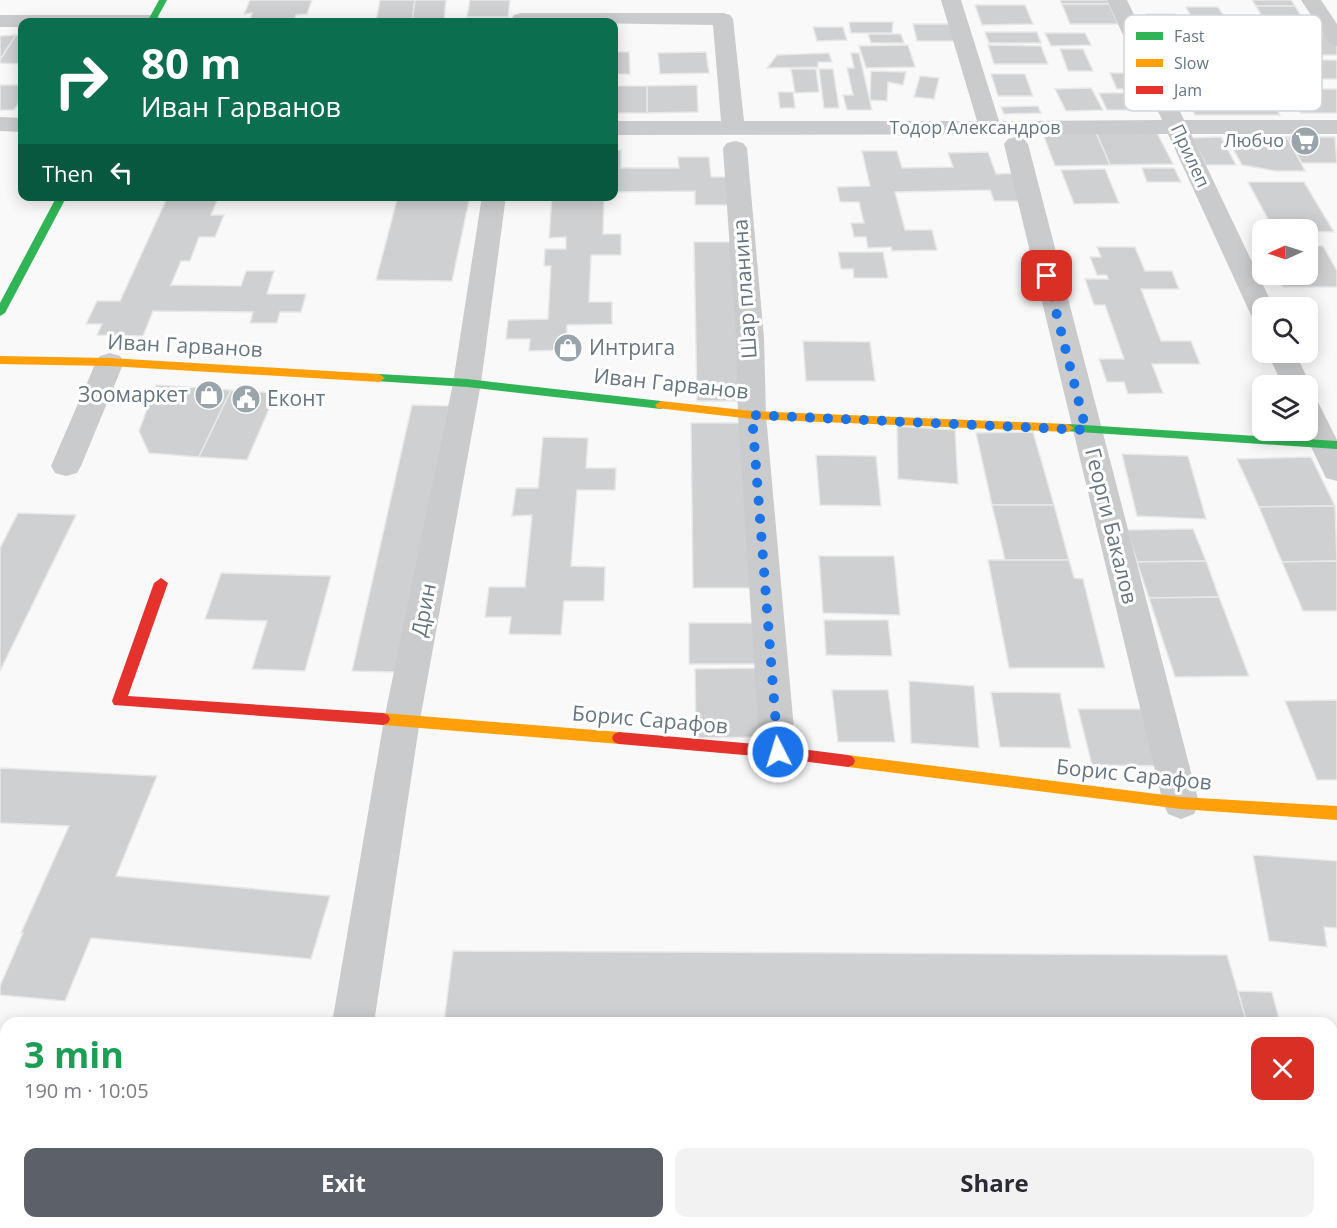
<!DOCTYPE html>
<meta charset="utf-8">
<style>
body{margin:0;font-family:"Open Sans",sans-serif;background:#f2f2f3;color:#2b2b33;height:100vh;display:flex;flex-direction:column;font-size:22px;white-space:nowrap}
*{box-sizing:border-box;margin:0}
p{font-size:20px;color:#7c7c81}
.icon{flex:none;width:33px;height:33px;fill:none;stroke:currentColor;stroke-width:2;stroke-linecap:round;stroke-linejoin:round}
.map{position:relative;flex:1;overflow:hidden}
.panel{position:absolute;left:0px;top:1017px;width:1338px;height:212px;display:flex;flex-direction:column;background:#fff;border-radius:18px 18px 0 0;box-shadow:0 3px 15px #0003}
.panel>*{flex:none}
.top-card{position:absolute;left:18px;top:18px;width:600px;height:183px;border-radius:12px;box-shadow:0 3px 15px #0003;background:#0b6e4f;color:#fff;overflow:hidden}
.needle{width:39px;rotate:267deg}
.controls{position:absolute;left:1252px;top:219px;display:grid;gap:12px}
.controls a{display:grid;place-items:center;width:66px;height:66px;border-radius:12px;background:#fff;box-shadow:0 3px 15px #0003;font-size:30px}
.pin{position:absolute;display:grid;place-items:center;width:51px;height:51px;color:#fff;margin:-26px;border-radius:12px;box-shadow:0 3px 9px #0006}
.me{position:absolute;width:66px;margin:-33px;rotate:355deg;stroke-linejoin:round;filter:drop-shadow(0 0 4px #0008)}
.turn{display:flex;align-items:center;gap:21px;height:126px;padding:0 24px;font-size:27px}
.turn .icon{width:78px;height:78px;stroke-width:2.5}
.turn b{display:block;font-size:42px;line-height:51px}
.then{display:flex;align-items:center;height:57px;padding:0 24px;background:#0003;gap:12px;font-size:22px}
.round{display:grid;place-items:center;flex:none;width:63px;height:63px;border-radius:12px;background:#f2f2f3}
.overview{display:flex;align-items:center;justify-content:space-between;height:102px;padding:0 24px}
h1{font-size:36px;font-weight:700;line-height:45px;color:#1e9e55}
.cta{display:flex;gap:12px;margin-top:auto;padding:12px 24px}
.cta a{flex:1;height:69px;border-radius:12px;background:#5c6169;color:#fff;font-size:24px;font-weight:700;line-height:69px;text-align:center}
.cta a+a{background:#f2f2f3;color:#2b2b33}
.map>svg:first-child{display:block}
</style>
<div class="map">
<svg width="1337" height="1228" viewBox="0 0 1337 1228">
<rect width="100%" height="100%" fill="#f9f9f9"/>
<g fill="#ced0d1" stroke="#e8e8e8" stroke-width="1.5">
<polygon points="250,0 312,0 307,14 296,15 293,22 240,22 250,21 252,13 244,14"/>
<polygon points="380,0 415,0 412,22 376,22"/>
<polygon points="415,0 446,0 444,22 412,22"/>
<polygon points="470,0 510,0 508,17 467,17"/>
<polygon points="1060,0 1107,0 1109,4 1062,4"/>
<polygon points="1252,0 1291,0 1295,6 1256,6"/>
<polygon points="1062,4 1109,4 1118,24 1070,24"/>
<polygon points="975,5 1025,5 1033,24 982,25"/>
<polygon points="1256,6 1295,6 1308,27 1268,27"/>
<polygon points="1186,7 1218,7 1232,29 1198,30"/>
<polygon points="1147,14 1175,14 1183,29 1154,29"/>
<polygon points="849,22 893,22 892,33 851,33"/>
<polygon points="913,24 952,24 957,41 917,41"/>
<polygon points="813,27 843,27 847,40 817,41"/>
<polygon points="985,32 1037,32 1041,43 989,43"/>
<polygon points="1045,33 1085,33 1091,45 1051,46"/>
<polygon points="1277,33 1331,34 1337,43 1337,55 1291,55"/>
<polygon points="868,34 901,34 904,43 871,43"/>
<polygon points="16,35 0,60 0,36"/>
<polygon points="16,35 22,36 22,64 0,63 0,60"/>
<polygon points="908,45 915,67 866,68 859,46"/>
<polygon points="988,45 1041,46 1048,64 994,64"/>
<polygon points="1060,49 1083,49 1093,71 1068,71"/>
<polygon points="614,52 629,52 630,74 614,74"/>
<polygon points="706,52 709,73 660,74 658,53"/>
<polygon points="829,53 832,62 818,62 818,67 767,68 777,55"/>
<polygon points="851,53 859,53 872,110 847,110 843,95 853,95 847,68 854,68"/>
<polygon points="1299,60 1337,60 1337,79 1312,79"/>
<polygon points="791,69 816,69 819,92 795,93"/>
<polygon points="819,69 833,69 839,108 824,108"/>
<polygon points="871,71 906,72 903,85 888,82 887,101 870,100"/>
<polygon points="1110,73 1144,73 1151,89 1117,89"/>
<polygon points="991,74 1025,74 1033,96 998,96"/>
<polygon points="920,76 939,78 934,99 914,97"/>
<polygon points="0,85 22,85 22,98 14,110 0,110"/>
<polygon points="697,85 698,112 647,113 647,86"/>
<polygon points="1181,85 1264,85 1280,115 1195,115"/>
<rect x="614" y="86" width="33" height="27"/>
<polygon points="1091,88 1103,110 1066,111 1055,89"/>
<polygon points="1286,89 1337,89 1337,113 1301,113"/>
<polygon points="778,92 793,92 795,108 780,108"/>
<polygon points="1099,93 1128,93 1137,110 1107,110"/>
<polygon points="1038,106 1041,113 1004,114 1001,107"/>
<polygon points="1155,129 1173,164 1110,165 1095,130"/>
<polygon points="1095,130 1110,165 1055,166 1042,131"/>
<polygon points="1221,137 1236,165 1206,165 1192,138"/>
<polygon points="1227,137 1287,137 1305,171 1276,171 1242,165"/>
<polygon points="1287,137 1335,137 1337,163 1302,163"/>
<polygon points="621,150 621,168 679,168 678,157 709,157 711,177 743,177 731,205 695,205 695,191 614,192 614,151"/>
<polygon points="862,151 897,151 902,168 953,167 948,153 988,152 996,174 1025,173 1019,201 994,201 990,190 895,192 905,230 932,230 937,250 892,251 891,247 868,248 866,237 854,237 851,223 864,223 859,202 840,202 837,187 870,186"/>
<polygon points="1142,168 1174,168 1181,182 1147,182"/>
<polygon points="1105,169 1119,203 1074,204 1061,170"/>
<polygon points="1248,182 1304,182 1334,232 1274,230"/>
<polygon points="168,196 219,196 211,215 224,215 215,237 199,237 190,261 181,261 171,285 241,286 246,271 274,271 267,294 306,294 301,312 280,312 277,323 250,323 253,312 153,311 143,336 97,335 102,324 86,324 97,301 120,301"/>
<polygon points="398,196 470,196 452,281 376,280"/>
<polygon points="552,196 604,196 603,234 621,234 621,255 591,255 589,302 612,302 612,324 567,325 566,350 529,351 530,339 506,339 508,320 548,319 551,266 544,266 545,249 566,249 566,237 549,238"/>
<polygon points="694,242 734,242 742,401 697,401"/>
<polygon points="1308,246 1323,246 1337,271 1337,287 1283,287 1276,274 1308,274"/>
<polygon points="1097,247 1135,247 1145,271 1172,271 1179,289 1141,289 1161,341 1191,341 1200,364 1152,364 1163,393 1128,394 1124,382 1107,382 1099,359 1124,359 1105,305 1094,305 1085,279 1108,279 1107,275 1097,275 1090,257 1101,257"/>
<polygon points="838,252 883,252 888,278 854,278 853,269 841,269"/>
<polygon points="803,341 870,342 875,381 806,381"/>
<polygon points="156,385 231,390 199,457 149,453 139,431"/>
<polygon points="231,390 276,393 247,460 199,457"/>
<polygon points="412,405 449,406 396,672 352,671"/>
<polygon points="691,423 743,423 752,588 693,588"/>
<polygon points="897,426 955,430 958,484 898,479"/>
<polygon points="1033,432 1054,505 992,505 976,433"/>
<polygon points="543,437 588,438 586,468 616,468 615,490 577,490 571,566 605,567 604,601 564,601 561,635 509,634 511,617 485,617 489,587 525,587 532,515 512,516 516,488 538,488"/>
<polygon points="1122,454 1188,456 1206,519 1137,516"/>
<polygon points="816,455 876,456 881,506 820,505"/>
<polygon points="1311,457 1335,506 1259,507 1237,459"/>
<polygon points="992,505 1054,505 1069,560 1005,560"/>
<polygon points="1335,506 1337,561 1282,562 1259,507"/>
<polygon points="18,513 76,515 0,671 0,548"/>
<polygon points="1193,529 1206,561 1137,562 1127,530"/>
<polygon points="819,556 894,556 900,615 823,613"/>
<polygon points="988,560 1069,560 1074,578 1083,579 1105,668 1009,668"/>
<polygon points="1206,561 1219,597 1149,598 1137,562"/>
<polygon points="1337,561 1337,611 1303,611 1282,562"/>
<polygon points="221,573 331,576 305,671 252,669 267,621 205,619"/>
<polygon points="1219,597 1249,676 1175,677 1149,598"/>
<polygon points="824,620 888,620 892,656 826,655"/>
<polygon points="689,623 761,623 763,664 689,664"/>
<polygon points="760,668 765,737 696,738 695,669"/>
<polygon points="909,681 974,686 979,748 911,743"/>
<polygon points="832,690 888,690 895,742 838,742"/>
<polygon points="991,692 1060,693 1071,748 1000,747"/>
<polygon points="1337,700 1337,780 1317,780 1285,701"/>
<polygon points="1078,709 1144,709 1159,766 1092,765"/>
<polygon points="0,768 157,776 116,876 330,896 311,959 91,938 65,1001 0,995 0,986 23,933 21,933 69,826 0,823"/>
<polygon points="1253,855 1337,861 1337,928 1324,927 1327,947 1269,941"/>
<polygon points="453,951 1227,955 1247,1023 444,1023"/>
<polygon points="1238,991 1272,992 1280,1023 1247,1023"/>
</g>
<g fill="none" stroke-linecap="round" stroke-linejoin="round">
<g fill="#cacbcc" fill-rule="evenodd">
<polygon points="941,0 961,0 999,121 1162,120 1107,0 1127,0 1184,120 1337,120 1337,134 1191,134 1274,308 1263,308 1263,321 1254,319 1250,313 1168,134 614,135 614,121 721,121 713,25 513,22 511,19 514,15 521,13 723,13 730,15 733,19 744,121 977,121"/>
<polygon points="1301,0 1321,0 1337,24 1337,46 1330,44"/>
<polygon points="0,15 152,15 159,17 162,21 22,22 22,27 0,27"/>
<polygon points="0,117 22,118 22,132 0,131"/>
<polygon points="1016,137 1024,139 1028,144 1199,803 1194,814 1181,819 1168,814 1163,803 1004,144 1008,139"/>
<polygon points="735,141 743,143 747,148 764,338 766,415 796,752 791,763 778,767 765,763 760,752 738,415 736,338 723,148 727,143"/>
<polygon points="482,196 506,196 481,383 420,720 374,1023 332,1023 384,720 453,383"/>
<polygon points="1267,352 1295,352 1311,386 1308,391 1308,386 1283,386"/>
<polygon points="110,353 120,356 124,362 81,466 77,473 66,476 55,473 51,466 96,362 100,356"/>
<polygon points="1308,399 1318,402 1337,440 1337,481 1326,478 1303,430 1308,430"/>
<polygon points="298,1222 344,1222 343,1228 297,1228"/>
</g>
<g fill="#30b455" fill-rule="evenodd">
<polygon points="159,0 167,0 155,22 147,22"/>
<polygon points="57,196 67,196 5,313 0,316 0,303"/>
<polygon points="379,374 467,379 661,401 667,405 661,409 467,387 375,381 373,378"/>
<polygon points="1068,424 1337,441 1337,449 1064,431 1062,428 1064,425"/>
<rect x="0" y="1203" width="6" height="18"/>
<polygon points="367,1222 617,1222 619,1228 369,1228"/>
</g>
<g fill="#ff9f0a" fill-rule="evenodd">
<polygon points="0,356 110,358 379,374 385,378 379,382 110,366 0,364"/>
<polygon points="661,401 752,411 1068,424 1074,428 1068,432 752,419 657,408 655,405"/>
<polygon points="383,713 619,732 624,734 626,738 624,742 619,744 383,725 378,723 376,719 378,715"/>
<polygon points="848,755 1181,797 1337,806 1337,820 1181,809 848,767 843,765 841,761 843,757"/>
</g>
<g fill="#e5322d" fill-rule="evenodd">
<polygon points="161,578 168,583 128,696 383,713 388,715 390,719 388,723 383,725 114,705 112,701 154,583"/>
<polygon points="619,732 778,746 848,755 853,757 855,761 853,765 848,767 778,758 619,744 614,742 612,738 614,734"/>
</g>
</g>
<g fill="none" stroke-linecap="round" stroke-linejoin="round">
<polyline stroke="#1a73e8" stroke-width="10" stroke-dasharray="0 18" points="778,752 752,415 1086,430 1047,276"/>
</g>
<defs>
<g id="supermarket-disc" transform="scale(1.5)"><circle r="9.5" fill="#99a4ab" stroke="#fff"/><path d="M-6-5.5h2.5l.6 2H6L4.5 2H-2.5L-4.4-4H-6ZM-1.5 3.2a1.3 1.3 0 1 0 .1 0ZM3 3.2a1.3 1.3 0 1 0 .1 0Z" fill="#fff"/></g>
<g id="shop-disc" transform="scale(1.5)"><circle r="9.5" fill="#99a4ab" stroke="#fff"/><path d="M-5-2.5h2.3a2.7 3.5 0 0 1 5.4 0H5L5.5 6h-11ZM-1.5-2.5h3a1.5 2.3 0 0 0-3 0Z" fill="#fff"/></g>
<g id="civic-disc" transform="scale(1.5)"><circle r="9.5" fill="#99a4ab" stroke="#fff"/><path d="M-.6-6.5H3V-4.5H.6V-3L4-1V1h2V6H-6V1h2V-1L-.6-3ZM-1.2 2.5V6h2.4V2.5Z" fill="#fff"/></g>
</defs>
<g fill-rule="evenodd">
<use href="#supermarket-disc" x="1305" y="141"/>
<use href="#shop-disc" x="568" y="348"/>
<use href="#shop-disc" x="209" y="395"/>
<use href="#civic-disc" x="246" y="399"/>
</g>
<g text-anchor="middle" stroke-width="6" stroke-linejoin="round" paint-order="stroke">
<g font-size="18" fill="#667681" stroke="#fff">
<text x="975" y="134">Тодор Александров</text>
<text transform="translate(1190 156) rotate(65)" y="6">Прилеп</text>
</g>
<g font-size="18" fill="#667681" stroke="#fff" text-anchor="end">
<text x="1284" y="147">Любчо</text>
</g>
<g font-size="21" fill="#667681" stroke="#fff">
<text transform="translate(745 289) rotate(-94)" y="7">Шар планина</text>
<text transform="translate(185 346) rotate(3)" y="7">Иван Гарванов</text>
<text transform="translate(671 384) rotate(6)" y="7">Иван Гарванов</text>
<text transform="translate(1111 526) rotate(76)" y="7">Георги Бакалов</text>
<text transform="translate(424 610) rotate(-79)" y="7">Дрин</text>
<text transform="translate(650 720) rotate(5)" y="7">Борис Сарафов</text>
<text transform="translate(1134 775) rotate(6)" y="7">Борис Сарафов</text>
</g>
<g font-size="21" fill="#667681" stroke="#fff" text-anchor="start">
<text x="589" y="355">Интрига</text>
<text x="188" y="402" text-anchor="end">Зоомаркет</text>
<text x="267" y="406">Еконт</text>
</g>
</g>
<rect x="1124" y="15" width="198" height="96" rx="9" fill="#fff" stroke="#d1d6d9" stroke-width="1.5"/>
<rect x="1136" y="32" width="27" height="8" fill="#30b455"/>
<rect x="1136" y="59" width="27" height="8" fill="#ff9f0a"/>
<rect x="1136" y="86" width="27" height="8" fill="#e5322d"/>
<g font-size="16" fill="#667681">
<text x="1174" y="42">Fast</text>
<text x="1174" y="69">Slow</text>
<text x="1174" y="96">Jam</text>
</g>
</svg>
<div class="controls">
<a><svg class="needle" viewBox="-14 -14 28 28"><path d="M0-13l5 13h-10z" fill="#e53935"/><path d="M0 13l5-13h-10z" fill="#7c7c81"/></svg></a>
<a><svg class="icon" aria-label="search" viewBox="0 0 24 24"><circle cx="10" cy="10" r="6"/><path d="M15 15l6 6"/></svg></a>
<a><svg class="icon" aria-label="layers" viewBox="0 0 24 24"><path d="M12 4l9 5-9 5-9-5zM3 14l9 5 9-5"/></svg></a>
</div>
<div class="pin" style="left:1047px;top:276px;background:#d93025"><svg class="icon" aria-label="arrive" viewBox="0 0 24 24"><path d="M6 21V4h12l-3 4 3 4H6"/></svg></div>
<svg class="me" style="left:778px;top:752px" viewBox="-20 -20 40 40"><circle r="17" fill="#1a73e8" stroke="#fff" stroke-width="3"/><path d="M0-11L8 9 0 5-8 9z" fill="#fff"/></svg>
<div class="top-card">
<div class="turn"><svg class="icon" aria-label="right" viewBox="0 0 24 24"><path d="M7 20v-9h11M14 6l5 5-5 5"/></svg><div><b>80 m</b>Иван Гарванов</div></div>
<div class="then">Then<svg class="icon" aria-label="left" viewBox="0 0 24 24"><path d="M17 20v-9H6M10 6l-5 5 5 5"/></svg></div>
</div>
<section class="panel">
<div class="overview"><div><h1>3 min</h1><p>190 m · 10:05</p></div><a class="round" style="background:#d93025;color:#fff"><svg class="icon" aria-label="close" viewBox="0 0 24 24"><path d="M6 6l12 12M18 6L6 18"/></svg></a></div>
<div class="cta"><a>Exit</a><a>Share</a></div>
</section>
</div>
